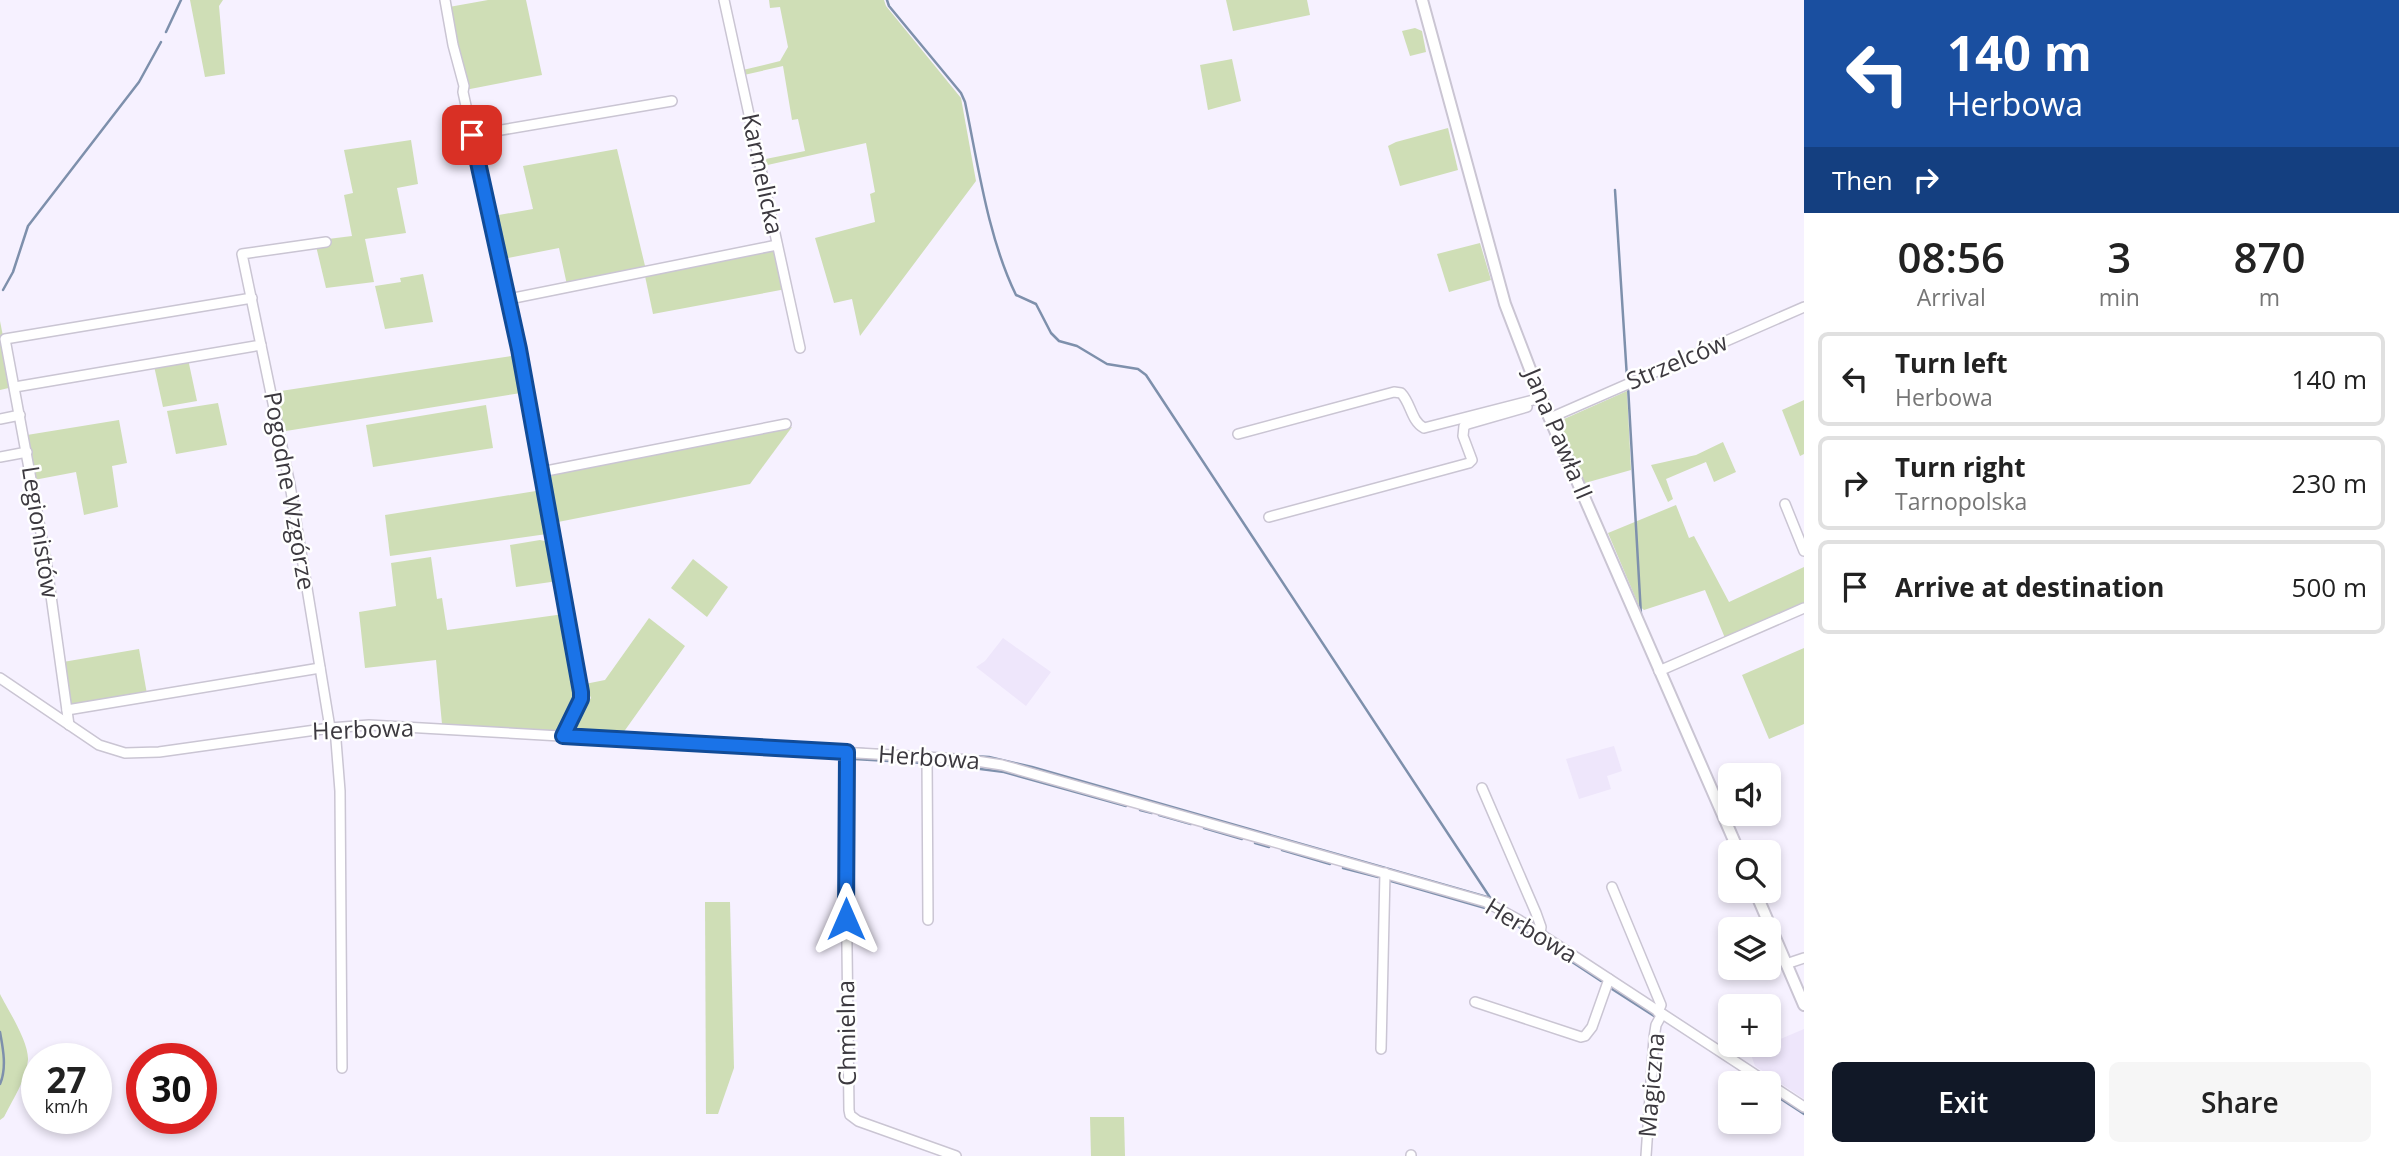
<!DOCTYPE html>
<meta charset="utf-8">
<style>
body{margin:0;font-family:"Open Sans",sans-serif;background:#f6f6f6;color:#222;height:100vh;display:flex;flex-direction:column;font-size:26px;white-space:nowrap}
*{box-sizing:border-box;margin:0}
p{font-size:23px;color:#767676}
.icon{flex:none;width:38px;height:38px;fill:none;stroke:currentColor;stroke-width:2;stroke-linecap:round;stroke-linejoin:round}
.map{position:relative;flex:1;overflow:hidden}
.sheet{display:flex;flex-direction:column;background:#fff;width:595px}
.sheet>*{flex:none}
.top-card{background:#1a4fa0;color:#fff;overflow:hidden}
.buttons{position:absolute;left:1718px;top:763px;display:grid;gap:14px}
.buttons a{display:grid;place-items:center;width:63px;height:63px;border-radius:10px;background:#fff;box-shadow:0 4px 10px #0003;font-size:35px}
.speed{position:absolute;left:21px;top:1043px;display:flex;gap:14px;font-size:35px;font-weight:700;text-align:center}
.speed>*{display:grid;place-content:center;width:91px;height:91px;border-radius:50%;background:#fff;box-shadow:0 4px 10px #0003;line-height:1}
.speed small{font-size:18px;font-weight:400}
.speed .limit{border:10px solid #d22;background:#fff;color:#111}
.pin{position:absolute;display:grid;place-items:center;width:60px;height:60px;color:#fff;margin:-30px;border-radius:14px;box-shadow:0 4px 10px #0006}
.me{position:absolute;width:77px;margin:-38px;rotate:0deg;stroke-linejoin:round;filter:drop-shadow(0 0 5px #0008)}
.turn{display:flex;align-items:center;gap:24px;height:147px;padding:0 28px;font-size:32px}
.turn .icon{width:91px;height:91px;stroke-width:2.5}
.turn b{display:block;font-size:49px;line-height:60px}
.then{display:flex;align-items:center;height:66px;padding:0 28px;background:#0003;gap:14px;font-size:26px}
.eta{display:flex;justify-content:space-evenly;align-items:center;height:119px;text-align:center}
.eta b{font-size:42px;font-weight:600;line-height:49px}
.primary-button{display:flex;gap:14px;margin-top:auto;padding:14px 28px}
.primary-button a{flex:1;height:80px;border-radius:10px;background:#111827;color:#fff;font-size:28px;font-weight:600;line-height:80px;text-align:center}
.primary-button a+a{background:#f6f6f6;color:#222}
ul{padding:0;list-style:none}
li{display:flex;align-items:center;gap:21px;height:94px;margin:0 14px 10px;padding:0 14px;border:4px solid #e0e0e0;border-radius:10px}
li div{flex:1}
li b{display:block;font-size:26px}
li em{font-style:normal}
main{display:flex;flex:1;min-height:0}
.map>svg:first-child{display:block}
</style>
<main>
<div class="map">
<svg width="1804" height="1156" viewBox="0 0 1804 1156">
<rect width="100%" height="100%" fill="#f6f1ff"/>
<g fill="#eee6fb">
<polygon points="1003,638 1051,672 1026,706 976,667 985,661"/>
<polygon points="1614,746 1622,771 1607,776 1611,789 1579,799 1566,759"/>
<polygon points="1804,1029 1804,1099 1755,1066 1750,1052"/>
</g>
<g fill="#cfdeb6">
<polygon points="190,0 223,0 219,6 225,74 205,77"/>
<polygon points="488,0 526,0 542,75 465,90 449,7"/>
<polygon points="769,0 884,0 886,6 961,98 976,181 860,336 852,299 834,303 815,238 875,222 870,194 875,192 866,143 763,166 761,160 805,151 798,119 792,120 783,66 744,75 743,70 780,61 788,47 780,7 770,8"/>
<polygon points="1226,0 1307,0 1310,15 1233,31"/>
<polygon points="1415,28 1422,31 1426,52 1410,56 1402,31"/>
<polygon points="1232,59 1241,101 1208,110 1200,65"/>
<polygon points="1448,128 1458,170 1400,186 1388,146 1396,142"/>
<polygon points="411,140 418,184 397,188 406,233 365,239 374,282 326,288 316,246 328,239 352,236 344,195 353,193 344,150"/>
<polygon points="617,149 646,270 567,285 559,248 503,259 493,216 533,209 523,166"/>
<polygon points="1480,243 1491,280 1449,292 1437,254"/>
<polygon points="771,250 779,256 786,289 653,314 645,276"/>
<polygon points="423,274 433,322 385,329 375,286 401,282 400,278"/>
<polygon points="0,321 13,387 0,390"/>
<polygon points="518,355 524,388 521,393 286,431 281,427 274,392"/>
<polygon points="188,359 197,401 163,407 154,366"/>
<polygon points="1627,391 1631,470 1585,483 1561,427 1564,419"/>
<polygon points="1804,400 1804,454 1800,456 1782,410"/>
<polygon points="218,403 227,445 176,454 167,411"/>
<polygon points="486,405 493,448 373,467 366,425"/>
<polygon points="119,420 127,463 112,466 118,507 84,515 76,472 34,480 27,435"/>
<polygon points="792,427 750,484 553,523 545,479 548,475"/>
<polygon points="1723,442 1736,472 1714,482 1706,462 1666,479 1673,499 1668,502 1651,465 1696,455"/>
<polygon points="542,490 549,531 547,534 390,556 385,515"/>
<polygon points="1676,505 1689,538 1694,536 1729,602 1804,567 1804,604 1725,638 1705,590 1644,610 1639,606 1608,533"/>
<polygon points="540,540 549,542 558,581 516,587 510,545"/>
<polygon points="431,557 437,599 442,598 447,630 564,614 576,679 575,696 560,731 442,724 436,660 365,668 359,612 396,606 391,563"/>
<polygon points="693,559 728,587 707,617 671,588"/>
<polygon points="649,618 685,646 623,733 569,729 591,698 585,684 605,680"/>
<polygon points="1804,648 1804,724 1769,739 1742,675"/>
<polygon points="139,649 147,694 70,707 63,662"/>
<polygon points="705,902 730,902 734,1068 718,1114 706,1114"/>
<path d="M0,994C8,1010 29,1042 28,1060C26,1080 13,1099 4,1117L0,1120Z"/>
<polygon points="1090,1117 1124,1117 1125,1156 1091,1156"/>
</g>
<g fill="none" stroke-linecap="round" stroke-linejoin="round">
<g stroke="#7e90ac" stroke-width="2.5">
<path d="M887,0L889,6L961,93L965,102C978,164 988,238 1016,295L1036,304L1051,333L1059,341L1077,346L1107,364L1138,369L1146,375L1491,899"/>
<polyline points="166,32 181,0"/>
<polyline points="1615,190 1627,378"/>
<polyline points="3,290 13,272 28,226 139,82 161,42"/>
<polyline points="1628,386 1641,615"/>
<polyline points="594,732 989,757 1032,767 1487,897"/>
<polyline points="595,744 697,750"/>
<polyline points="711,751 719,751"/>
<polyline points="732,752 797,756"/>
<polyline points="811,756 840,758"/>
<polyline points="854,759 924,763"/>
<polyline points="941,764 1004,772 1126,806"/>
<polyline points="1140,810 1152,813"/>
<polyline points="1159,815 1191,824"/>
<polyline points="1204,828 1242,839"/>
<polyline points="1255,843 1269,847"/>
<polyline points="1282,850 1330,864"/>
<polyline points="1343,868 1378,877"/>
<polyline points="1391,881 1492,910"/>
<polyline points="1501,915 1601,981"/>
<polyline points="1612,989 1654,1016"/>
<path d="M0,1032C3,1048 7,1068 0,1084"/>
<polyline points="1769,1091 1804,1114"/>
</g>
<g stroke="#cac5d3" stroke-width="12">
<g id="minor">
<polyline points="445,0 453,45 464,86 463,92 519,349 581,692 581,699 563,736"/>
<polyline points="724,0 800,348"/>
<polyline points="472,135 672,101"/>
<polyline points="326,242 242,254 290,485 330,728"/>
<polyline points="509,299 777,245"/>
<polyline points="15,387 261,345"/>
<polyline points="1550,418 1804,307"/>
<polyline points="0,419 20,415"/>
<path d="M1238,434L1394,392L1401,393C1411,403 1411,421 1424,428L1541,398"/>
<polyline points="0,457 27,452"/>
<polyline points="541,472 786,424"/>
<polyline points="1785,504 1804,551"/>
<polyline points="1269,517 1469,463 1472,460 1463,436 1464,426 1468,424 1527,407"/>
<polyline points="1659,671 1804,608"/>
<polyline points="0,678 99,745 125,753 159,752 330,728 369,725 927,757 970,760 1002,765 1486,902 1519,920 1768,1083"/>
<polyline points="67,710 320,668"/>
<polyline points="69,725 46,560 5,339 252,298"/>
<polyline points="335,728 340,791 342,1068"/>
<polyline points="847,752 846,867 849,1110 850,1115 858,1121 956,1156"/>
<polyline points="927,757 928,920"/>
<polyline points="1482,788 1536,913 1541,927 1540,934"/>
<polyline points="1612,887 1661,1005 1658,1012"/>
<polyline points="1786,964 1804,958"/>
<polyline points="1475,1002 1581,1037 1585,1036 1592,1027 1609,979"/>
<polyline points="1381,1049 1385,873"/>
<polyline points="1769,1084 1804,1107"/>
<polyline points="1411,1155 1411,1156"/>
<polyline points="1646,1156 1654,1038 1656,1025 1662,1014"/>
</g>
</g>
<g stroke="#cac5d3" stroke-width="14">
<g id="tertiary">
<polyline points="1422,0 1505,304 1543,403 1739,852"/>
<polyline points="1755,891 1804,1005"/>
</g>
</g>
<use href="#minor" stroke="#fff" stroke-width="9"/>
<use href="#tertiary" stroke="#fff" stroke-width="10"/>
</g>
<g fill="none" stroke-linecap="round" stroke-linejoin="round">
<g stroke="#114b97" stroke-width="18">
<polyline id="route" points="472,135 519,349 581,692 581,699 563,736 847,752 846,919"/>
</g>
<use href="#route" stroke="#1a73e8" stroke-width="12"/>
</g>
<g text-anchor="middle" stroke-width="5" stroke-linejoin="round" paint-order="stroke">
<g font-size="24" fill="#3c393f" stroke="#fff">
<text transform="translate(762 174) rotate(78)" y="8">Karmelicka</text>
<text transform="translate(1677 362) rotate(-23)" y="8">Strzelców</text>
<text transform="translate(1558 434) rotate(67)" y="8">Jana Pawła II</text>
<text transform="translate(289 491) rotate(80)" y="8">Pogodne Wzgórze</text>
<text transform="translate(40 532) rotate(81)" y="8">Legionistów</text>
<text transform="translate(363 730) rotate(-2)" y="8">Herbowa</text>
<text transform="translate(929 758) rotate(4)" y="8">Herbowa</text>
<text transform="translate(1531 931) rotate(31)" y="8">Herbowa</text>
<text transform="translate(847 1033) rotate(-91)" y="8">Chmielna</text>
<text transform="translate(1652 1085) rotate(-85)" y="8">Magiczna</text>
</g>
</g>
</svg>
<div class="buttons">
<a><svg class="icon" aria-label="sound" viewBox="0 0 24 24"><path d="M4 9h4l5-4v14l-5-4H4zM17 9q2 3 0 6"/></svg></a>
<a><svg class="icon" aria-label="search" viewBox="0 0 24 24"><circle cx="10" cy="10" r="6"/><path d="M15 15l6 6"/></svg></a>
<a><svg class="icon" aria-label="layers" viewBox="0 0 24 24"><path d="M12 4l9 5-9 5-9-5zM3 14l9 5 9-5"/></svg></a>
<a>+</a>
<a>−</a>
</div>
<div class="speed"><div>27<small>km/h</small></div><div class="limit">30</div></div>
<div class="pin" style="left:472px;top:135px;background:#d93025"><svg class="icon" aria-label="arrive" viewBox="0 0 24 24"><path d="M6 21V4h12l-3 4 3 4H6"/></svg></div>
<svg class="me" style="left:846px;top:919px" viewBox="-20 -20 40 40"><path d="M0-17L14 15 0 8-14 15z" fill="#1a73e8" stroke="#fff" stroke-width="4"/></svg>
</div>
<section class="sheet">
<div class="top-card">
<div class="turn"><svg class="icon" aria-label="left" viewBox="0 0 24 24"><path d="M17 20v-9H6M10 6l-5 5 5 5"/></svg><div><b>140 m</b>Herbowa</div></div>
<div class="then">Then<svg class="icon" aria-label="right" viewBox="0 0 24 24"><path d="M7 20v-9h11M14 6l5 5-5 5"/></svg></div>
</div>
<div class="eta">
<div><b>08:56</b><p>Arrival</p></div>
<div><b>3</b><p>min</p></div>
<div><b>870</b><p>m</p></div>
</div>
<ul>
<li><svg class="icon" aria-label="left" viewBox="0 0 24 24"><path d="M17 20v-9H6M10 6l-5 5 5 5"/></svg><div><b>Turn left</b><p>Herbowa</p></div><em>140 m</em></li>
<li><svg class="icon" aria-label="right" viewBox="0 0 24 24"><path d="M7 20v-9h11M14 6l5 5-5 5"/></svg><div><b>Turn right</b><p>Tarnopolska</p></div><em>230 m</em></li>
<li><svg class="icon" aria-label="arrive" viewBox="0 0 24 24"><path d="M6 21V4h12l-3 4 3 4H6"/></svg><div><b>Arrive at destination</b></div><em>500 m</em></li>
</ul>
<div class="primary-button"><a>Exit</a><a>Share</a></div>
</section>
</main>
